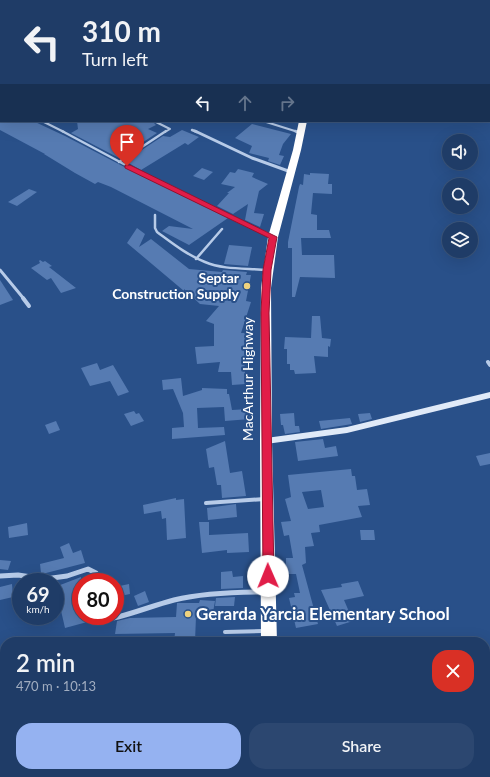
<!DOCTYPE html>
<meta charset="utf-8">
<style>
body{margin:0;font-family:Lato,sans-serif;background:#2c4770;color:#f1f3f6;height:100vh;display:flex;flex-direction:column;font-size:15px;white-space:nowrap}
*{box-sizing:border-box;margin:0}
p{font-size:13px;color:#a1adc0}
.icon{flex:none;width:22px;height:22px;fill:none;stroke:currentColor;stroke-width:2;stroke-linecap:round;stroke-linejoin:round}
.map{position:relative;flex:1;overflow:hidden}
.drawer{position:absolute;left:0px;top:637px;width:490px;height:140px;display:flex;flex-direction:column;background:#1f3c67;border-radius:16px 16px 0 0;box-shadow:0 4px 16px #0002,0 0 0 1px #3c567b}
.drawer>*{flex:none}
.guide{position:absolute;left:0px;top:0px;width:490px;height:122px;box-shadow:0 4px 16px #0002,0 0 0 1px #3c567b;background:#1f3c67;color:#f1f3f6;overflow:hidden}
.fabs{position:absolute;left:442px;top:134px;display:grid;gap:8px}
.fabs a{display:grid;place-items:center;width:36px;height:36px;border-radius:50%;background:#1f3c67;box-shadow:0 4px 16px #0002,0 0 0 1px #3c567b;font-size:20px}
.speed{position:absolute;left:12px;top:573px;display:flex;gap:8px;font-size:20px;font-weight:700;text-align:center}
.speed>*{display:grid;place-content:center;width:52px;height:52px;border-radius:50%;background:#1f3c67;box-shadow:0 4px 16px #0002,0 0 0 1px #3c567b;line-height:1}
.speed small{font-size:10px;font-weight:400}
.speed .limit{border:6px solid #d22;background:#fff;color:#111}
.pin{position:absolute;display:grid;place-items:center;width:34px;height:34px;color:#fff;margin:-41px -17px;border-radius:50% 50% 50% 0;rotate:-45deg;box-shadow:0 0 4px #0007}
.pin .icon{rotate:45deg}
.me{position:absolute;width:44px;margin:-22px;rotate:359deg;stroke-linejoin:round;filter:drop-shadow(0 0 3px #0008)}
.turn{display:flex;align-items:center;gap:14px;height:84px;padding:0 16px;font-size:18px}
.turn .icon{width:52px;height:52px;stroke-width:2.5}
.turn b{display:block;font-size:28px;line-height:34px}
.lanes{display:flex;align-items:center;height:38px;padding:0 16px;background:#0003;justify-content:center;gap:20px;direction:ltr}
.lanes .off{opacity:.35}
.round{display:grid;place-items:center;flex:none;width:42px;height:42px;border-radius:16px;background:#2c4770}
.headline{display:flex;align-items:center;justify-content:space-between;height:68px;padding:0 16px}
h1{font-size:24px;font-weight:600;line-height:30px}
.primary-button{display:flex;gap:8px;margin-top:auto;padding:8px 16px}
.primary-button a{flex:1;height:46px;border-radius:16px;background:#95b2f1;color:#111;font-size:16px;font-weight:600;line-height:46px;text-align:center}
.primary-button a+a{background:#2c4770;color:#f1f3f6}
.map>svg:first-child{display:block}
</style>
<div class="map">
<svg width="490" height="777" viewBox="0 0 490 777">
<rect width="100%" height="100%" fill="#295089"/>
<g fill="#567bb2" fill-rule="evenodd">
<polygon points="0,121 33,121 65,136 134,172 228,218 189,245 162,231 169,226 193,229 111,187 98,182 95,184 75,173 44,154 45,154 0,130"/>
<polygon points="77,121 152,121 156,125 148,129 157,133 119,158 71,133 78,129"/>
<polygon points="252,124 291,134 283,144 279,155 284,156 280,165 268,161 269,158 249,153 252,146 235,138"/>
<polygon points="182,130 199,137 188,145 185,143 141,170 125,161 163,136 170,137"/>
<polygon points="202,168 213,172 204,180 193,176"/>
<polygon points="238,169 254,173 252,177 268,184 259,191 254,213 264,214 260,227 245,220 248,204 233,214 217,206 229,193 227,193 235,187 221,184 230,172 235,173"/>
<polygon points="310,173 329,174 328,184 332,184 332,194 313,193 311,214 317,215 317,230 329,230 331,238 301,238 302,255 334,255 335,278 300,277 295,297 292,297 292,248 288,248 288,242 299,187 300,184 303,185 304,174 310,175"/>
<polygon points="29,189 37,192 17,206 8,202"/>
<polygon points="137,228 145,234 139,247 151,239 189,269 222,272 223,270 247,272 246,275 251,275 246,301 251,302 241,333 251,333 251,359 244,359 246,384 232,385 231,372 218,372 220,362 197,364 195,347 214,346 214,324 206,321 219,306 200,304 184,289 184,291 127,243"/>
<polygon points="229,245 252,247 248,266 224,264"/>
<polygon points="40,260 43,262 45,261 52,266 49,267 76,288 61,293 51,278 47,280 31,268 40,263 39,261"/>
<polygon points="0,280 13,300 0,305"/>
<polygon points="312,316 320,316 322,338 331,339 330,347 328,346 328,357 314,356 316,373 295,374 294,370 290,370 290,364 287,364 287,349 284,349 285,337 311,338"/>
<polygon points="97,363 100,370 113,365 129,392 118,396 110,381 90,386 81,368"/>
<polygon points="181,378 183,396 202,390 202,388 227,389 227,394 229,394 232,410 249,409 250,419 225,421 224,407 197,408 198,428 224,427 225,435 172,439 172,428 184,427 183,413 173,389 163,390 162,380"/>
<polygon points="134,411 136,414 139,413 144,421 131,426 124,414"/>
<polygon points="294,413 295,426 299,426 300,432 285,434 283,425 281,425 280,414"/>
<polygon points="370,413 372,419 360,422 358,414"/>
<polygon points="350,418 352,424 321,429 319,421"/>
<polygon points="56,421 60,430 49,434 45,425"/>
<polygon points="323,439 325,448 336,446 338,456 298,461 295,442"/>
<polygon points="225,441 230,473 242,471 246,496 222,498 221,485 217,485 214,467 209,468 206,449"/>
<polygon points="490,453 490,464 480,466 476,456"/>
<path d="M351,469L352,476H355L357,490L367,489L370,505L358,506L362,517L319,525L320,532L311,533L314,546L305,547L306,563L302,565L318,624L296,628L289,598L295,597L294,593H300L296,574H286V558H293L289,535L284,536L281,522L291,521L285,499L291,497L288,475ZM321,490L324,507L308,509L302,492Z"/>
<polygon points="176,498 176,500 184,499 186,538 167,540 166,518 162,519 161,511 144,514 143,505"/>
<polygon points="236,504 237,517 208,520 207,508"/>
<polygon points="199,522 209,522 209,535 248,533 249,552 227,553 227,550 202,553"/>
<polygon points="27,523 28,535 9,538 8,527"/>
<polygon points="360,530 374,530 375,540 361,540"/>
<polygon points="69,543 73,553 81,550 85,563 46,573 41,573 40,564 64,558 60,547"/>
<polygon points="0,560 11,561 8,570 0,569"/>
<polygon points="232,571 233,577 243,576 243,588 221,589 221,572"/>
<polygon points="81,577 81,616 101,616 102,618 65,628 59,602 55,604 55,587"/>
<polygon points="358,581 364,596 344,600 353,621 337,626 321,590 342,587 341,584"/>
<polygon points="12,584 13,597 0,600 0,587"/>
<polygon points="129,584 130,594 115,597 115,587"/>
<polygon points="145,591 149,602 138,606 134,596"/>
<polygon points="235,597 234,606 215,606 216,598"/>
<polygon points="200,600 215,601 212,618 196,616 195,642 174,642 175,633 115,634 117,621 130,618 176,617 177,603 199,603"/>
</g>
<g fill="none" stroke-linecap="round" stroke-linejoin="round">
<g stroke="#b7cbe8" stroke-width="2">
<polyline points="42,121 64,132"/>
<polyline points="154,121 170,129 165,132"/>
<polyline points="263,121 298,132"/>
</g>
<g stroke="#b7cbe8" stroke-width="2.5">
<polyline points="62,131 135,170 272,236"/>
<polyline points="295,131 300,133"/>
<polyline points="119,162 166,131"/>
<path d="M155,215V228L157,232C172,243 187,255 205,262C223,270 247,268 267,270"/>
<polyline points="196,259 222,229"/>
</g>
<polyline stroke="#b7cbe8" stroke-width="4" points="225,632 263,631"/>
<g stroke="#b7cbe8" stroke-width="2.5">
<polyline points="210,0 213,1"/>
<polyline points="279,0 282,1"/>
<polyline points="330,0 339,1"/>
<polyline points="415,0 425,1"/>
<polyline points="192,130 197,132"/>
</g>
<g stroke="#b7cbe8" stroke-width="3">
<polyline points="195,131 252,158 291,172"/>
<polyline points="0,270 24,299"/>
</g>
<g stroke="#b7cbe8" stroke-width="4">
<polyline points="23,298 29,306"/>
<polyline points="488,362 490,365"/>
<polyline points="206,503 265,499"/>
</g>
<g stroke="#b7cbe8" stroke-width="5">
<polyline points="0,576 18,575 45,579 67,576 88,569 96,573 99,582"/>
<path d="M111,616L113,618L118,617C137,612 155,605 174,600C203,593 235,592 265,592"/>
</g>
<polygon fill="#e0eaf8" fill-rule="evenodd" points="490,392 490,398 347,433 266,444 263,443 262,441 263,439 266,438 347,427"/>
<g fill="#fff" fill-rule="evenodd">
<rect x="323" y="0" width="6" height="1"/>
<polygon points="299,121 307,121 301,150 278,237 271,288 272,441 277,642 261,642 260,441 261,288 268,237 293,150"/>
<rect x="262" y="772" width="18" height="5"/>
</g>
</g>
<polygon fill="#e11d48" stroke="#92132f" points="125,165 130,165 277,237 271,270 269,313 274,576 272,580 268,581 265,580 263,576 261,313 263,270 269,238 125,168"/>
<g fill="#efd27e" stroke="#295089" stroke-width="1.5">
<circle cx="247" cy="286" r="4"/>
<circle cx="188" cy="614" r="4"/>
</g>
<g text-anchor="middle" stroke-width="4" stroke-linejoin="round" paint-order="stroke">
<g font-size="14" font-weight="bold" fill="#fff" stroke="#295089" text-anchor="end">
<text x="239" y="283">Septar<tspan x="239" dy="16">Construction Supply</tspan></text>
</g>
<g font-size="14" fill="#fff" stroke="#295089">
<text transform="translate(248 379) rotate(-90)" y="5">MacArthur Highway</text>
</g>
<g font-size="17" font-weight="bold" fill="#fff" stroke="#295089" text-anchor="start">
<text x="196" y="620">Gerarda Yarcia Elementary School</text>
</g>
</g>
</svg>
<div class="fabs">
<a><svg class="icon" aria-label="sound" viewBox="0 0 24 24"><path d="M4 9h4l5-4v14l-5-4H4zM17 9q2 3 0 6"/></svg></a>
<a><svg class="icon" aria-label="search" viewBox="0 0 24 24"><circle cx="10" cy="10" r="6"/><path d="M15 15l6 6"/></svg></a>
<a><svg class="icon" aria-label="layers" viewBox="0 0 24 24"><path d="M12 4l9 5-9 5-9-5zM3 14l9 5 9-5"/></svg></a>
</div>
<div class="speed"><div>69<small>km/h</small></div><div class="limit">80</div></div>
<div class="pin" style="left:127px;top:166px;background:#d93025"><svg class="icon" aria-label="arrive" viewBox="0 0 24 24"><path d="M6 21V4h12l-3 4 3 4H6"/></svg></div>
<svg class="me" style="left:268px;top:576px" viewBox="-20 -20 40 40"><circle r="19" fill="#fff"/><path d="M0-13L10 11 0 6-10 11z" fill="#e11d48"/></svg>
<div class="guide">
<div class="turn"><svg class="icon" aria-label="left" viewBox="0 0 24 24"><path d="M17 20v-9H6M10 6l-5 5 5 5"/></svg><div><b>310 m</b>Turn left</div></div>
<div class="lanes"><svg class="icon" aria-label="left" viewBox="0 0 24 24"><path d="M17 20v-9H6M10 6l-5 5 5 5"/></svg><svg class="icon off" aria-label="ahead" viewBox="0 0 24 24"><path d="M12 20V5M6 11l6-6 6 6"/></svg><svg class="icon off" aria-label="right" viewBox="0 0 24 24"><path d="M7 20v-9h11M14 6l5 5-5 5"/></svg></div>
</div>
<section class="drawer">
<div class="headline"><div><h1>2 min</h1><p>470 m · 10:13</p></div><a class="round" style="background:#d93025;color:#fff"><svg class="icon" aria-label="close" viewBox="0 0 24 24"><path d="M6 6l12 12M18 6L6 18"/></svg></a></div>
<div class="primary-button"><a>Exit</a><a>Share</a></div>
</section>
</div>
